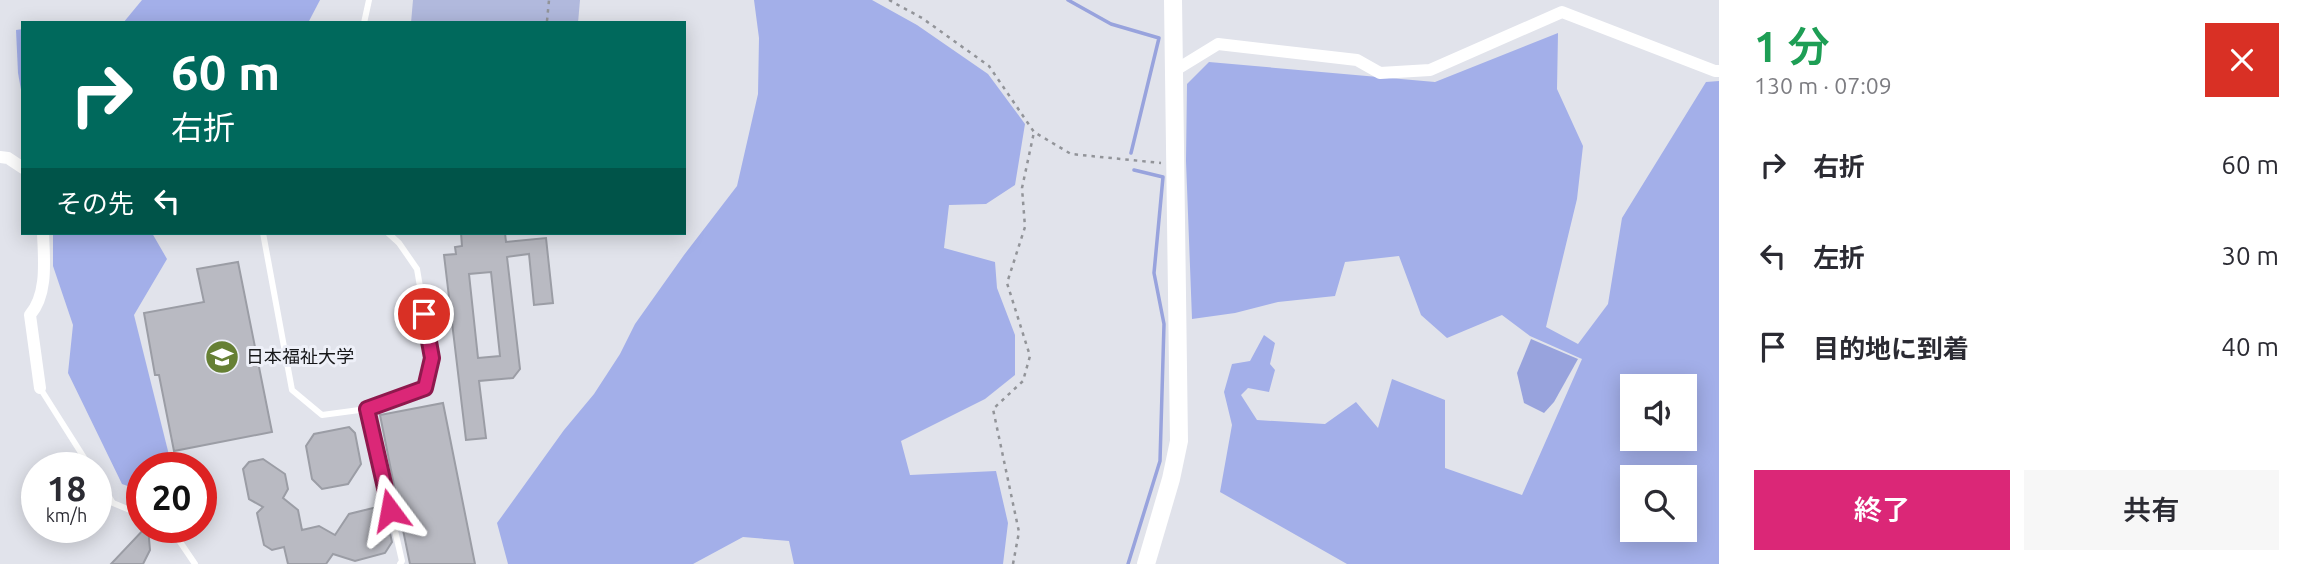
<!DOCTYPE html>
<html lang="ja">
<meta charset="utf-8">
<style>
body{margin:0;font-family:Ubuntu,"Noto Sans JP",sans-serif;background:#f7f7f7;color:#2b2b33;height:100vh;display:flex;flex-direction:column;font-size:26px;white-space:nowrap}
*{box-sizing:border-box;margin:0}
p{font-size:23px;color:#7c7c81}
.icon{flex:none;width:38px;height:38px;fill:none;stroke:currentColor;stroke-width:2;stroke-linecap:round;stroke-linejoin:round}
.map{position:relative;flex:1;overflow:hidden}
.side{display:flex;flex-direction:column;background:#fff;width:595px}
.side>*{flex:none}
.top-card{position:absolute;left:21px;top:21px;width:665px;height:214px;border-radius:0px;box-shadow:0 4px 18px #0003;background:#00695c;color:#fff;overflow:hidden}
.controls{position:absolute;left:1620px;top:374px;display:grid;gap:14px}
.controls a{display:grid;place-items:center;width:77px;height:77px;border-radius:0px;background:#fff;box-shadow:0 4px 18px #0003;font-size:35px}
.speed{position:absolute;left:21px;top:452px;display:flex;gap:14px;font-size:35px;font-weight:700;text-align:center}
.speed>*{display:grid;place-content:center;width:91px;height:91px;border-radius:50%;background:#fff;box-shadow:0 4px 18px #0003;line-height:1}
.speed small{font-size:18px;font-weight:400}
.speed .limit{border:10px solid #d22;background:#fff;color:#111}
.pin{position:absolute;display:grid;place-items:center;width:60px;height:60px;color:#fff;margin:-30px;border:4px solid #fff;border-radius:50%;box-shadow:0 2px 7px #0007}
.me{position:absolute;width:77px;margin:-38px;rotate:347deg;stroke-linejoin:round;filter:drop-shadow(0 0 5px #0008)}
.turn{display:flex;align-items:center;gap:24px;height:147px;padding:0 35px;font-size:32px}
.turn .icon{width:91px;height:91px;stroke-width:2.5}
.turn b{display:block;font-size:49px;line-height:60px}
.then{display:flex;align-items:center;height:66px;padding:0 35px;background:#0003;gap:14px;font-size:26px}
.round{display:grid;place-items:center;flex:none;width:74px;height:74px;border-radius:0px;background:#f7f7f7}
.summary{display:flex;align-items:center;justify-content:space-between;height:119px;padding:0 35px}
h1{font-size:42px;font-weight:600;line-height:52px;color:#1e9e55}
.action{display:flex;gap:14px;margin-top:auto;padding:14px 35px}
.action a{flex:1;height:80px;border-radius:0px;background:#db2777;color:#fff;font-size:28px;font-weight:600;line-height:80px;text-align:center}
.action a+a{background:#f7f7f7;color:#2b2b33}
ul{padding:0;list-style:none}
li{display:flex;align-items:center;gap:21px;height:91px;padding:0 35px}
li div{flex:1}
li b{display:block;font-size:26px}
li em{font-style:normal}
main{display:flex;flex:1;min-height:0}
.map>svg:first-child{display:block}
</style>
<main>
<div class="map">
<svg width="1719" height="564" viewBox="0 0 1719 564">
<rect width="100%" height="100%" fill="#e1e3eb"/>
<polygon fill="#b1b9dd" points="413,0 580,0 578,23 411,23"/>
<g fill="#a3afe9" fill-rule="evenodd">
<polygon points="142,0 320,0 308,23 123,23"/>
<polygon points="754,0 872,0 917,25 988,74 1025,124 1015,185 986,204 949,205 944,248 995,262 997,288 1015,335 1015,375 985,399 901,441 910,475 996,471 1008,523 1003,564 794,564 789,541 743,537 693,564 508,564 497,523 564,430 594,394 620,354 635,324 684,255 737,186 758,94 759,38"/>
<polygon points="23,29 23,101 18,73 16,30"/>
<path d="M1558,33L1557,89L1583,146L1577,199L1546,327L1578,344L1608,304L1622,218L1706,82L1719,81V564H1347L1220,492L1232,425L1224,392L1232,364L1250,361L1264,335L1275,343L1270,364L1275,370L1269,392L1248,388L1241,395L1257,420L1325,424L1356,402L1378,428L1392,379L1445,400V468L1522,495L1582,359L1530,336L1502,315L1447,338L1421,315L1399,256L1345,262L1335,296L1278,302L1235,313L1192,319L1186,161L1187,84L1209,62L1435,82ZM1633,387H1685V439H1633ZM1633,478H1685V530H1633Z"/>
<polygon points="53,233 152,233 167,259 134,315 172,467 142,467 142,491 122,484 68,373 73,325 53,266"/>
</g>
<polygon fill="#98a3dd" points="1531,339 1578,359 1554,402 1544,413 1524,403 1517,373"/>
<g fill="none" stroke-linecap="round" stroke-linejoin="round">
<g stroke="#98a3dd" stroke-width="3.5">
<polyline points="1068,0 1111,24 1159,38 1131,153"/>
<polyline points="1128,564 1160,461 1164,324 1154,273 1163,177 1134,170"/>
</g>
</g>
<g fill="#b9bac2" stroke="#9b9da5" stroke-width="2" fill-rule="evenodd">
<path d="M461,233H505L506,242L546,238L553,303L534,305L529,254L507,257L520,369L513,378L479,381L486,438L466,440L444,255L456,254L455,247L462,246ZM491,272L500,356L478,358L469,274Z"/>
<polygon points="238,262 272,432 174,451 159,375 155,375 144,313 204,302 197,269"/>
<polygon points="443,403 475,564 410,564 402,525 400,528 398,518 401,520 380,415"/>
<polygon points="349,427 355,433 361,464 348,484 322,489 312,479 306,446 314,434"/>
<polygon points="263,459 285,474 288,489 283,498 298,510 302,530 319,526 335,535 349,514 377,507 385,511 392,542 385,553 355,561 333,554 326,564 288,564 284,547 272,550 264,545 257,513 263,507 249,499 243,469 249,462"/>
<polygon points="146,527 148,527 150,550 143,564 111,564"/>
</g>
<g fill="none" stroke-linecap="round" stroke-linejoin="round">
<g stroke="#929499" stroke-width="2.5" stroke-dasharray="3.5 5" stroke-linecap="butt">
<polyline points="889,0 922,18 989,66 1034,132 1071,154 1161,163"/>
<polyline points="547,21 549,0"/>
<polyline points="1013,564 1019,532 993,409 1023,381 1030,356 1007,283 1025,227 1022,188 1034,132"/>
</g>
<g stroke="#fff" stroke-width="6">
<polyline points="364,23 369,0"/>
<polyline points="263,233 292,390 322,415 367,409 425,388 432,358 417,269 399,243 388,233"/>
<polyline points="40,388 90,467"/>
<polyline points="367,409 402,561 400,564"/>
<polyline points="96,476 113,503 142,515"/>
<polyline points="170,527 195,564"/>
</g>
<g stroke="#fff" stroke-width="12">
<polyline points="1174,71 1218,44 1357,60 1380,73 1430,70 1562,12 1715,71 1719,71"/>
<polyline points="0,157 8,158 23,168"/>
<path d="M40,388L30,315C48,294 44,260 43,233"/>
</g>
<polyline stroke="#fff" stroke-width="18" points="1146,564 1171,479 1179,441 1173,0"/>
</g>
<g fill="none" stroke-linecap="round" stroke-linejoin="round">
<g stroke="#8e194d" stroke-width="18">
<polyline id="route" points="390,510 367,409 425,388 432,358 424,314"/>
</g>
<use href="#route" stroke="#db2777" stroke-width="12"/>
</g>
<defs>
<g id="university-disc" transform="scale(1.75)"><circle r="9.5" fill="#668034" stroke="#eef0f8"/><path d="M0-5L7-2L0 1L-7-2ZM-4 1L0 2.5L4 1V4Q0 6-4 4Z" fill="#fff"/></g>
</defs>
<g fill-rule="evenodd">
<use href="#university-disc" x="222" y="357"/>
</g>
<g text-anchor="middle" stroke-width="6" stroke-linejoin="round" paint-order="stroke">
<g font-size="18" fill="#161719" stroke="#eef0f8" text-anchor="start">
<text x="246" y="363">日本福祉大学</text>
</g>
</g>
</svg>
<div class="controls">
<a><svg class="icon" aria-label="sound" viewBox="0 0 24 24"><path d="M4 9h4l5-4v14l-5-4H4zM17 9q2 3 0 6"/></svg></a>
<a><svg class="icon" aria-label="search" viewBox="0 0 24 24"><circle cx="10" cy="10" r="6"/><path d="M15 15l6 6"/></svg></a>
</div>
<div class="speed"><div>18<small>km/h</small></div><div class="limit">20</div></div>
<div class="pin" style="left:424px;top:314px;background:#d93025"><svg class="icon" aria-label="arrive" viewBox="0 0 24 24"><path d="M6 21V4h12l-3 4 3 4H6"/></svg></div>
<svg class="me" style="left:390px;top:510px" viewBox="-20 -20 40 40"><path d="M0-17L14 15 0 8-14 15z" fill="#db2777" stroke="#fff" stroke-width="4"/></svg>
<div class="top-card">
<div class="turn"><svg class="icon" aria-label="right" viewBox="0 0 24 24"><path d="M7 20v-9h11M14 6l5 5-5 5"/></svg><div><b>60 m</b>右折</div></div>
<div class="then">その先<svg class="icon" aria-label="left" viewBox="0 0 24 24"><path d="M17 20v-9H6M10 6l-5 5 5 5"/></svg></div>
</div>
</div>
<section class="side">
<div class="summary"><div><h1>1 分</h1><p>130 m · 07:09</p></div><a class="round" style="background:#d93025;color:#fff"><svg class="icon" aria-label="close" viewBox="0 0 24 24"><path d="M6 6l12 12M18 6L6 18"/></svg></a></div>
<ul>
<li><svg class="icon" aria-label="right" viewBox="0 0 24 24"><path d="M7 20v-9h11M14 6l5 5-5 5"/></svg><div><b>右折</b></div><em>60 m</em></li>
<li><svg class="icon" aria-label="left" viewBox="0 0 24 24"><path d="M17 20v-9H6M10 6l-5 5 5 5"/></svg><div><b>左折</b></div><em>30 m</em></li>
<li><svg class="icon" aria-label="arrive" viewBox="0 0 24 24"><path d="M6 21V4h12l-3 4 3 4H6"/></svg><div><b>目的地に到着</b></div><em>40 m</em></li>
</ul>
<div class="action"><a>終了</a><a>共有</a></div>
</section>
</main>
